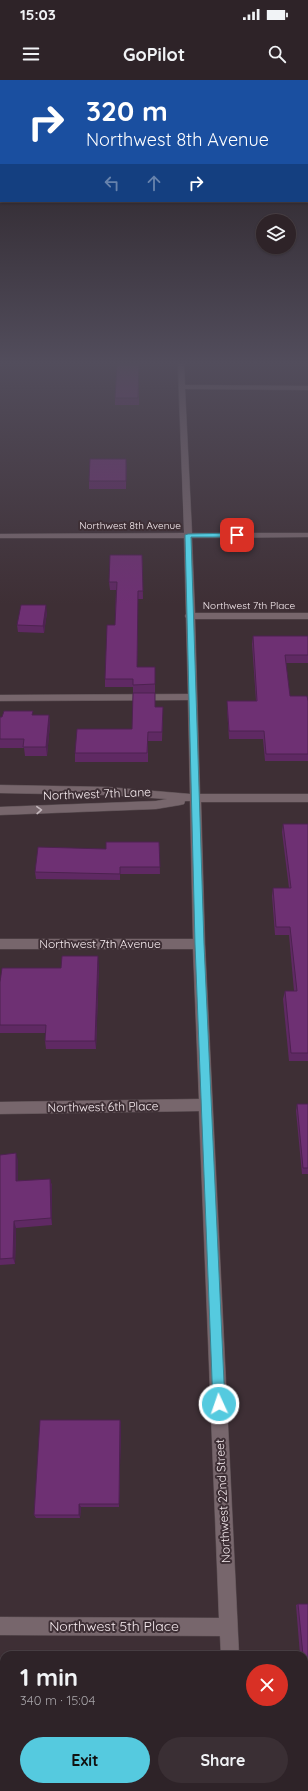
<!DOCTYPE html>
<meta charset="utf-8">
<style>
body{margin:0;font-family:Quicksand,sans-serif;background:#3a2f34;color:#f1f3f6;height:100vh;display:flex;flex-direction:column;font-size:15px;white-space:nowrap}
*{box-sizing:border-box;margin:0}
p{font-size:13px;color:#a7a4a8}
.icon{flex:none;width:22px;height:22px;fill:none;stroke:currentColor;stroke-width:2;stroke-linecap:round;stroke-linejoin:round}
.map{position:relative;flex:1;overflow:hidden}
.drawer{position:absolute;left:0px;top:1571px;width:308px;height:140px;display:flex;flex-direction:column;background:#2e2328;border-radius:12px 12px 0 0;box-shadow:0 1px 3px #0004,0 0 0 1px #494045}
.drawer>*{flex:none}
.banner{position:absolute;left:0px;top:0px;width:308px;height:122px;box-shadow:0 1px 3px #0004,0 0 0 1px #494045;background:#1a4fa0;color:#fff;overflow:hidden}
.fabs{position:absolute;left:256px;top:134px;display:grid;gap:8px}
.fabs a{display:grid;place-items:center;width:40px;height:40px;border-radius:50%;background:#2e2328;box-shadow:0 1px 3px #0004,0 0 0 1px #494045;font-size:20px}
.pin{position:absolute;display:grid;place-items:center;width:34px;height:34px;color:#fff;margin:-17px;border-radius:8px;box-shadow:0 2px 6px #0006}
.me{position:absolute;width:44px;margin:-22px;rotate:357deg;stroke-linejoin:round;filter:drop-shadow(0 0 3px #0008)}
.turn{display:flex;align-items:center;gap:14px;height:84px;padding:0 20px;font-size:18px}
.turn .icon{width:52px;height:52px;stroke-width:2.5}
.turn b{display:block;font-size:28px;line-height:34px}
.lanes{display:flex;align-items:center;height:38px;padding:0 20px;background:#0003;justify-content:center;gap:20px;direction:ltr}
.lanes .off{opacity:.35}
.round{display:grid;place-items:center;flex:none;width:42px;height:42px;border-radius:21px;background:#3a2f34}
.head{display:flex;align-items:center;justify-content:space-between;height:68px;padding:0 20px}
h1{font-size:24px;font-weight:700;line-height:30px}
.button{display:flex;gap:8px;margin-top:auto;padding:8px 20px}
.button a{flex:1;height:46px;border-radius:24px;background:#55cadf;color:#111;font-size:16px;font-weight:700;line-height:46px;text-align:center}
.button a+a{background:#3a2f34;color:#f1f3f6}
.status{display:flex;justify-content:space-between;align-items:center;height:28px;padding:0 20px;background:#2e2328;direction:ltr}
.status svg{height:11px;fill:currentColor}
header{display:flex;justify-content:space-between;align-items:center;height:52px;padding:0 20px;background:#2e2328;font-size:18px;font-weight:700}
.map>svg:first-child{display:block}
</style>
<div class="status"><b>15:03</b><svg viewBox="0 0 49 12"><path d="M0 12V9h3v3zM5 12V6h3v6zM10 12V3h3v9zM15 12V0h3v12zM26 1h20v11H26zM47 4h2v5h-2z"/></svg></div>
<header><svg class="icon" aria-label="menu" viewBox="0 0 24 24"><path d="M4 6h16M4 12h16M4 18h16"/></svg>GoPilot<svg class="icon" aria-label="search" viewBox="0 0 24 24"><circle cx="10" cy="10" r="6"/><path d="M15 15l6 6"/></svg></header>
<div class="map">
<svg width="308" height="1711" viewBox="0 0 308 1711">
<rect width="100%" height="100%" fill="#3e2f35"/>
<g fill="none" stroke-linecap="round" stroke-linejoin="round">
<g stroke="#5b4f53" stroke-width="1">
<g id="minor">
<polygon points="178,284 184,284 185,305 308,306 308,310 185,309 192,453 308,453 308,457 192,458 195,533 308,533 308,539 195,539 200,714 308,714 308,722 201,722 205,864 239,1575 221,1575 220,1556 0,1555 0,1537 219,1538 199,1031 0,1034 0,1022 199,1019 193,869 0,869 0,859 193,859 190,721 185,721 184,724 180,725 156,729 0,735 0,727 156,721 167,719 107,715 0,713 0,705 107,707 190,714 188,620 0,621 0,615 188,614 186,538 185,536 186,534 184,458 0,458 0,454 184,453"/>
<rect x="226" y="1707" width="20" height="4"/>
</g>
</g>
<use href="#minor" fill="#77666c" fill-rule="evenodd"/>
</g>
<g fill="#5f2963">
<polygon points="139,284 139,325 115,325 115,318"/>
<polygon points="126,379 126,409 89,409 89,401"/>
<polygon points="142,475 143,519 138,519 137,587 155,587 155,613 133,613 133,607 105,607 105,599 115,545 116,510 110,510 109,502"/>
<polygon points="47,532 44,553 18,552 17,545"/>
<polygon points="253,556 308,556 308,583 286,583 290,616 308,621 308,681 265,681 263,659 229,659 227,628 227,621 256,621 252,564"/>
<polygon points="155,627 163,627 162,661 148,661 148,682 75,682 75,673 132,649"/>
<polygon points="34,635 49,635 50,644 47,676 25,676 24,668 0,668 0,637"/>
<polygon points="283,744 308,744 308,981 289,981 283,919 285,911 294,911 289,855 275,855 272,816 273,808 289,808 282,752"/>
<polygon points="159,762 160,794 120,794 120,800 36,799 35,792 106,769"/>
<polygon points="99,885 96,969 46,969 45,961 45,953 0,953 0,902 61,888"/>
<polygon points="297,1024 308,1024 308,1094 302,1094 296,1031"/>
<polygon points="0,1075 18,1080 18,1101 50,1099 52,1106 52,1145 16,1148 15,1184 0,1185"/>
<polygon points="120,1340 121,1345 119,1427 81,1427 80,1438 36,1438 34,1435"/>
<polygon points="298,1524 308,1524 308,1584 304,1584 304,1575 300,1575 296,1525"/>
</g>
<g fill="#4d2250">
<polygon points="126,379 127,388 126,409"/>
<polygon points="46,525 47,532 44,553 43,546"/>
<polygon points="49,635 50,644 47,676 46,667"/>
<polygon points="98,876 99,885 96,969 95,961"/>
<polygon points="16,1073 18,1080 18,1108 16,1101"/>
<polygon points="50,1099 52,1106 52,1145 51,1138"/>
<polygon points="14,1141 16,1148 15,1184 13,1178"/>
<polygon points="120,1340 121,1345 119,1427 119,1424"/>
<polygon points="79,1424 81,1427 80,1438 79,1435"/>
</g>
<g fill="#6e3073" stroke="#4d2250">
<polygon points="117,284 139,284 138,318 115,318"/>
<polygon points="90,379 126,379 126,401 89,401"/>
<polygon points="110,475 142,475 143,511 138,511 137,587 155,587 155,604 133,605 133,599 105,599 107,545 115,545 117,502 109,502"/>
<polygon points="21,525 46,525 43,546 17,545"/>
<polygon points="253,556 308,556 308,575 285,575 290,616 307,616 308,621 308,674 266,674 264,651 229,651 227,621 257,621"/>
<polygon points="133,613 155,613 155,627 163,627 162,652 148,652 147,673 75,673 77,649 132,649"/>
<polygon points="4,631 33,631 32,635 49,635 46,667 23,667 24,659 0,659 0,637 2,637"/>
<polygon points="283,744 308,744 308,973 291,973 285,911 297,911 290,847 276,847 273,808 291,808"/>
<polygon points="106,762 159,762 160,787 120,787 120,794 35,792 38,767 106,769"/>
<polygon points="62,876 98,876 95,961 45,961 46,945 0,945 0,902 2,888 61,888"/>
<polygon points="297,1024 308,1024 308,1088 303,1088"/>
<polygon points="16,1073 16,1101 50,1099 51,1138 14,1141 13,1178 0,1179 0,1075"/>
<polygon points="40,1340 120,1340 119,1424 79,1424 79,1435 34,1435"/>
<polygon points="298,1524 308,1524 308,1584 304,1584 304,1575 303,1575"/>
<rect x="19" y="1707" width="59" height="4"/>
</g>
<defs><path id="oneway-chevron" d="M-2-3.5L2.5 0L-2 3.5" fill="none" stroke-width="1.6" stroke-linecap="round" stroke-linejoin="round"/></defs>
<use stroke="#c4b7bc" href="#oneway-chevron" transform="translate(39 730) rotate(-2)"/>
<linearGradient id="sky" x2="0" y2="1"><stop stop-color="#221a1d"/><stop offset="0.54" stop-color="#524d5c"/><stop offset="1" stop-color="#524d5c" stop-opacity="0"/></linearGradient>
<rect width="308" height="524" fill="url(#sky)"/>
<polygon fill="#55cadf" stroke="#378391" points="237,453 240,455 239,457 191,457 204,864 225,1324 223,1328 219,1330 215,1328 213,1324 195,864 185,455 188,454"/>
<g text-anchor="middle" stroke-width="4" stroke-linejoin="round" paint-order="stroke">
<g font-size="10" fill="#f8edf1" stroke="#3e2f35">
<text x="130" y="449">Northwest 8th Avenue</text>
<text x="249" y="529">Northwest 7th Place</text>
</g>
<g font-size="12" fill="#f8edf1" stroke="#3e2f35">
<text transform="translate(97 714) rotate(-2)" y="4">Northwest 7th Lane</text>
<text x="100" y="868">Northwest 7th Avenue</text>
<text transform="translate(103 1027) rotate(-1)" y="4">Northwest 6th Place</text>
<text transform="translate(223 1421) rotate(-93)" y="4">Northwest 22nd Street</text>
</g>
<g font-size="14" fill="#f8edf1" stroke="#3e2f35">
<text x="114" y="1551">Northwest 5th Place</text>
</g>
</g>
</svg>
<div class="fabs">
<a><svg class="icon" aria-label="layers" viewBox="0 0 24 24"><path d="M12 4l9 5-9 5-9-5zM3 14l9 5 9-5"/></svg></a>
</div>
<div class="pin" style="left:237px;top:455px;background:#d93025"><svg class="icon" aria-label="arrive" viewBox="0 0 24 24"><path d="M6 21V4h12l-3 4 3 4H6"/></svg></div>
<svg class="me" style="left:219px;top:1324px" viewBox="-20 -20 40 40"><circle r="17" fill="#55cadf" stroke="#fff" stroke-width="3"/><path d="M0-11L8 9 0 5-8 9z" fill="#fff"/></svg>
<div class="banner">
<div class="turn"><svg class="icon" aria-label="right" viewBox="0 0 24 24"><path d="M7 20v-9h11M14 6l5 5-5 5"/></svg><div><b>320 m</b>Northwest 8th Avenue</div></div>
<div class="lanes"><svg class="icon off" aria-label="left" viewBox="0 0 24 24"><path d="M17 20v-9H6M10 6l-5 5 5 5"/></svg><svg class="icon off" aria-label="ahead" viewBox="0 0 24 24"><path d="M12 20V5M6 11l6-6 6 6"/></svg><svg class="icon" aria-label="right" viewBox="0 0 24 24"><path d="M7 20v-9h11M14 6l5 5-5 5"/></svg></div>
</div>
<section class="drawer">
<div class="head"><div><h1>1 min</h1><p>340 m · 15:04</p></div><a class="round" style="background:#d93025;color:#fff"><svg class="icon" aria-label="close" viewBox="0 0 24 24"><path d="M6 6l12 12M18 6L6 18"/></svg></a></div>
<div class="button"><a>Exit</a><a>Share</a></div>
</section>
</div>
